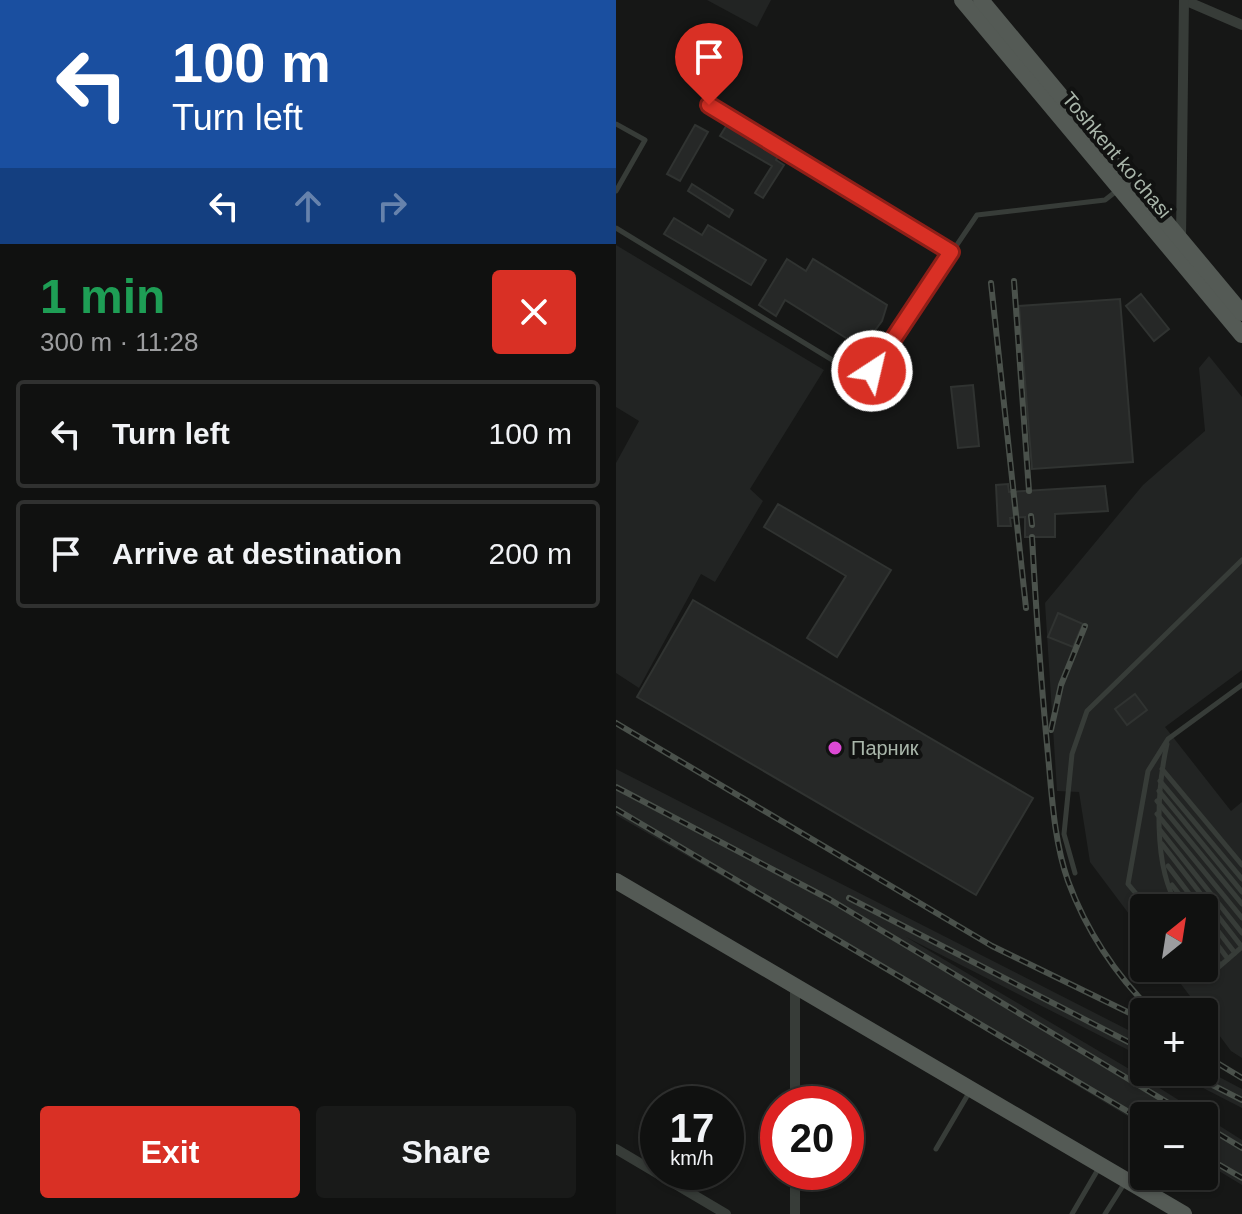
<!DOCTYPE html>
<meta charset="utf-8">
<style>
body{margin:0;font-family:Helvetica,sans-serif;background:#191a19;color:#f1f3f6;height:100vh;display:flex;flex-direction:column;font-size:30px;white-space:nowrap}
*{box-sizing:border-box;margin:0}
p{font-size:26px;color:#9c9d9f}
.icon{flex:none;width:44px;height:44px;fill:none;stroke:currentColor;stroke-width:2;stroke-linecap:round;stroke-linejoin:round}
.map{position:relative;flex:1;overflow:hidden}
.side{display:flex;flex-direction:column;background:#101110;width:616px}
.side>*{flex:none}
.hud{background:#1a4fa0;color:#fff;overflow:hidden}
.needle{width:52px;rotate:30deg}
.tools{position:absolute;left:514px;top:894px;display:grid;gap:16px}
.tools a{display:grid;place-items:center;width:88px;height:88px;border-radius:8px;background:#101110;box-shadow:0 2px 6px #0004,0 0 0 2px #303130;font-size:40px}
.speed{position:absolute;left:24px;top:1086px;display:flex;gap:16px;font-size:40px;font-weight:700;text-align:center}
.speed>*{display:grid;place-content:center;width:104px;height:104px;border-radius:50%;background:#101110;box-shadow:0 2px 6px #0004,0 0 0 2px #303130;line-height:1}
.speed small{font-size:20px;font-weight:400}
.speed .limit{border:12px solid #d22;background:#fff;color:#111}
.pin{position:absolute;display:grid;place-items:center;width:68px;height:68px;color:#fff;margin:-82px -34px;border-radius:50% 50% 50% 0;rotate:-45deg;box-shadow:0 0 8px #0007}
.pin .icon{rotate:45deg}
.me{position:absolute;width:88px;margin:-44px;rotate:35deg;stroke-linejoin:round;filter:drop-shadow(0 0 6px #0008)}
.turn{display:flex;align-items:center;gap:28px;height:168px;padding:0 40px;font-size:36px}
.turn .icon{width:104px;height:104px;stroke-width:2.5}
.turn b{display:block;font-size:56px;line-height:68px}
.lanes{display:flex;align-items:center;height:76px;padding:0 40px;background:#0003;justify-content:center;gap:40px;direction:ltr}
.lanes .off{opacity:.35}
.round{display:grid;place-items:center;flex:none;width:84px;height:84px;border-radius:8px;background:#191a19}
.summary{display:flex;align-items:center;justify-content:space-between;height:136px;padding:0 40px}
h1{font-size:48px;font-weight:700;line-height:60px;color:#1e9e55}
.cta{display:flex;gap:16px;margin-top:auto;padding:16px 40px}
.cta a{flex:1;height:92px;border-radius:8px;background:#d93025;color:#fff;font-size:32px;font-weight:700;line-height:92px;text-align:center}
.cta a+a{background:#191a19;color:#f1f3f6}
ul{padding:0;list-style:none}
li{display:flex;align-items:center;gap:24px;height:108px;margin:0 16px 12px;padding:0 24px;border:4px solid #303130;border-radius:8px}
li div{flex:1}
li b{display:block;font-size:30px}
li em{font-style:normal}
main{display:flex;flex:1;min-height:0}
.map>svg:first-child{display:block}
</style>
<main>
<section class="side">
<div class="hud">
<div class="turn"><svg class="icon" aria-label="left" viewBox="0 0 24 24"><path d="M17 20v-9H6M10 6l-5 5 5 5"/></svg><div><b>100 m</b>Turn left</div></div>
<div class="lanes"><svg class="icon" aria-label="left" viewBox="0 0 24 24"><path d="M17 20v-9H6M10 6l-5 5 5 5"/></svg><svg class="icon off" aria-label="ahead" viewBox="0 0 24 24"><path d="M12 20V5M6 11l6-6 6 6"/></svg><svg class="icon off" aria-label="right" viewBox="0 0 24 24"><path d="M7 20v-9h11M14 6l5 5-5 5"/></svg></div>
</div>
<div class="summary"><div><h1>1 min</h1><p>300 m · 11:28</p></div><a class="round" style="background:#d93025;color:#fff"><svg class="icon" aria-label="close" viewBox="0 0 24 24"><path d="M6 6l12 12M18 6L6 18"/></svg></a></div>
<ul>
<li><svg class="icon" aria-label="left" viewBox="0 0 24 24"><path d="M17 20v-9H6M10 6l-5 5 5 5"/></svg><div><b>Turn left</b></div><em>100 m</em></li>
<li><svg class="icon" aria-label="arrive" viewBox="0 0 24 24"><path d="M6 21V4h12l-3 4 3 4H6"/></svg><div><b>Arrive at destination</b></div><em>200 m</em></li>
</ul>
<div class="cta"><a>Exit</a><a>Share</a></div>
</section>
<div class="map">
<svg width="626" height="1214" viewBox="0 0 626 1214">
<rect width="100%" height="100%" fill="#161716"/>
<g fill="#222423">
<polygon points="91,0 155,0 141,27"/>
<polygon points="0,245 208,370 134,489 147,501 99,582 85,574 23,688 0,673 0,463 23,421 0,407"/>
<polygon points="593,356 626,397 626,670 549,727 615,811 626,802 626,1058 615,1051 553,968 588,968 588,908 528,908 528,934 474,862 463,792 441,791 429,603 527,485 589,431 583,368"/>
<polygon points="0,769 528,1038 528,1058 290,937 515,1070 626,1140 626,1185 588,1162 588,1116 528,1116 528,1126 267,969 0,815"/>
<polygon points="588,1069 626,1089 626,1108 556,1072"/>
</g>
<g fill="#262827" stroke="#303331" stroke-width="2">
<polygon points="112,123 163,154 160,160 168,165 147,198 139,193 156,166 104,136"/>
<polygon points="79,125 92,132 64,181 51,174"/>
<polygon points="76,184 117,210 113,217 72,191"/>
<polygon points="58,218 86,235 92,225 150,260 135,285 48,234"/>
<polygon points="171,259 190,271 197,259 271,305 266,321 246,348 169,300 160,316 143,305"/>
<polygon points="525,294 553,329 538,341 510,306"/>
<polygon points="504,299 517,462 416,469 403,306"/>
<polygon points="357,385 363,446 342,448 335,387"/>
<polygon points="392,484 393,492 489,486 492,511 439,514 439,537 409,537 409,517 394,518 395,526 382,526 380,485"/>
<polygon points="162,504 275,570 221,657 191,638 230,576 148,527"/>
<polygon points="77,600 417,798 360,895 21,697"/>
<polygon points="442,613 467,624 457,647 432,637"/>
<polygon points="519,694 531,710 511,725 499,709"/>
</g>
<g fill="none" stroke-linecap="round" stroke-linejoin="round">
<g stroke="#373c38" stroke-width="5">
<polyline points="93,105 335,252"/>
<polyline points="0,124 29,140 0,191"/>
<polyline points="0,228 236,372 256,371 361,215 489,200 503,189"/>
<path d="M551,744C541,789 536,867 563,908"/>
<polyline points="546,769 626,865"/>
<polyline points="544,781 626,879"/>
<polyline points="543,791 626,892"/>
<polyline points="541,801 626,904"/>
<polyline points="541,814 626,918"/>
<polyline points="544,830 626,933"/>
<polyline points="546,844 626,947"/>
<polyline points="552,866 584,908"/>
<polyline points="459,873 448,834 456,754 471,711 626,560"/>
<polyline points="556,885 574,908"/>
<polyline points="532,908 512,884 532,771 552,739 626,685"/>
<polyline points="588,913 619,953"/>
<polyline points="588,927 612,959"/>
<polyline points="588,943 604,965"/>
<polyline points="581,968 590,978 626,947"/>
<polyline points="320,1149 354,1091"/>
<polyline points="456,1214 484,1166"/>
<polyline points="489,1214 508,1184"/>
</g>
<g stroke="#373c38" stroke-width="10">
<polyline points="568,0 626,25"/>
<polyline points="565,238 568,0"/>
<polyline points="179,1104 179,986"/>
<polyline points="0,1149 110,1214"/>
<polyline points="179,1214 179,1172"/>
</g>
<g stroke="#545a55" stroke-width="16">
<polyline points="346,0 626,335"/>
<polyline points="365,0 626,313"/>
<polyline points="0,881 568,1214"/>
</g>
<g stroke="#4a514b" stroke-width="6">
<g id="rail">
<polyline points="398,281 413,491"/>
<polyline points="375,283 410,608"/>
<polyline points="415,516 416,525"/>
<path d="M416,537C420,610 425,682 432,755C436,797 438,841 452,881C470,930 500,975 537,1012"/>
<polyline points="0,723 376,946 528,1020"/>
<polyline points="435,730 445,685 469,626"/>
<polyline points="0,787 213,899 574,1116"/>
<polyline points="0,809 528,1121"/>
<polyline points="233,898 528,1050"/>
<polyline points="588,1055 626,1078"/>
<polyline points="571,1072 626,1100"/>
<polyline points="588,1125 626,1148"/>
<polyline points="588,1156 626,1178"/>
</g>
</g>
<use href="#rail" stroke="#111211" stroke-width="3" stroke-dasharray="9" stroke-linecap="butt"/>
</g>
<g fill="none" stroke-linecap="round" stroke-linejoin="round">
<g stroke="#8d1f18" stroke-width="20">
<polyline id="route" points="93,105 335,252 256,371"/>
</g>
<use href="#route" stroke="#d93025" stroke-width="14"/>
</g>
<circle fill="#dc49d4" stroke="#111211" stroke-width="3" cx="219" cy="748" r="8"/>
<g text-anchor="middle" stroke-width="8" stroke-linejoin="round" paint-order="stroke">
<g font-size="20" fill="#a9b6aa" stroke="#111211">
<text transform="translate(501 155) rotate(50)" y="7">Toshkent ko'chasi</text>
</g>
<g font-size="20" fill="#a9b6aa" stroke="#111211" text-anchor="start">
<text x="235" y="755">Парник</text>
</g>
</g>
</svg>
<div class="tools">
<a><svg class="needle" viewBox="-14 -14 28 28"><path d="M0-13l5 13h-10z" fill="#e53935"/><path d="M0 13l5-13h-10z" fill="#9c9d9f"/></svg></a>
<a>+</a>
<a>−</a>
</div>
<div class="speed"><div>17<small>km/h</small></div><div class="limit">20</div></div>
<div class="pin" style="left:93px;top:105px;background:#d93025"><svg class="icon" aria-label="arrive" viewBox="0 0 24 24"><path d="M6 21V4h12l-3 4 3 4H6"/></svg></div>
<svg class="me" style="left:256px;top:371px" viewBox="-20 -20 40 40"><circle r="17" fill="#d93025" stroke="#fff" stroke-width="3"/><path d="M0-11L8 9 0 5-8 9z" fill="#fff"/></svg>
</div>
</main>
